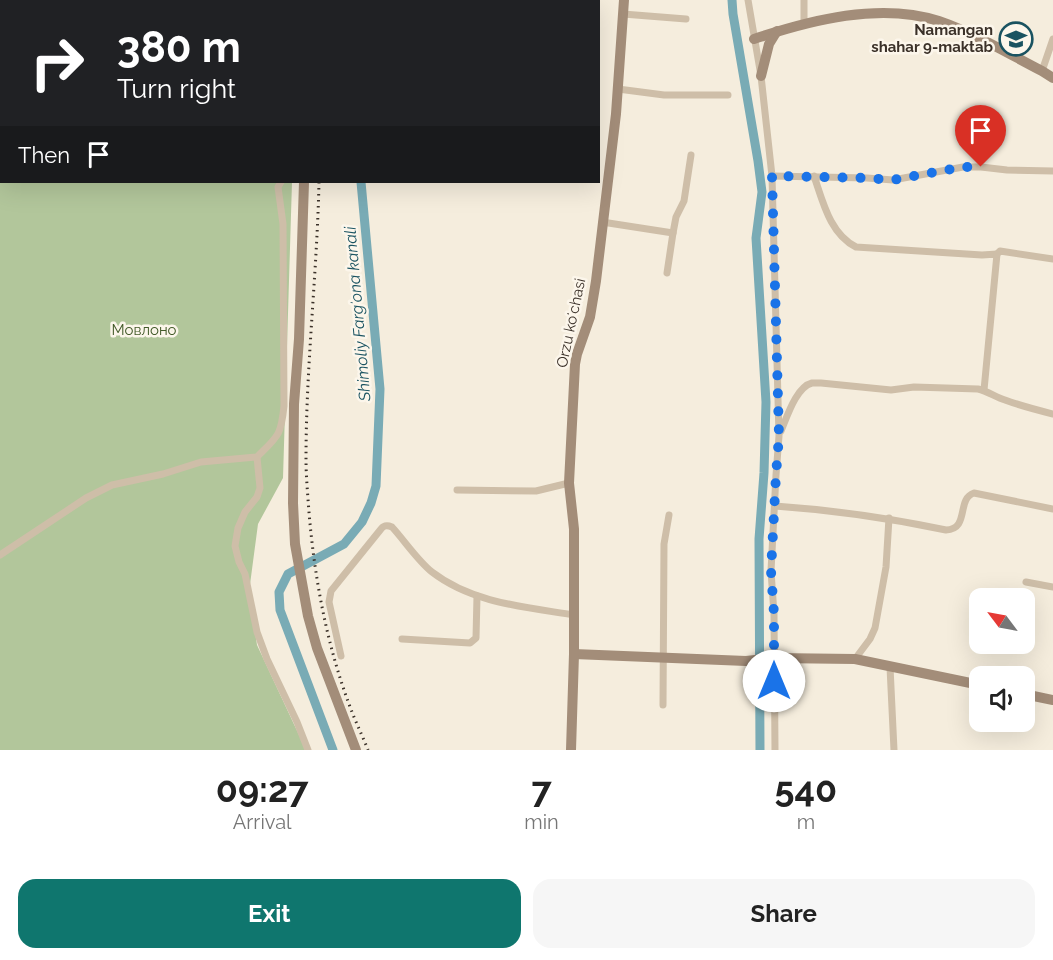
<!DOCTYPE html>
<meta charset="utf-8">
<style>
body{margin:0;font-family:Raleway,sans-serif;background:#f6f6f6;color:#222;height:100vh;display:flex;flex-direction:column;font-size:22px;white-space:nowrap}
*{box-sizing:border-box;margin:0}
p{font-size:20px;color:#767676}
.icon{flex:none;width:33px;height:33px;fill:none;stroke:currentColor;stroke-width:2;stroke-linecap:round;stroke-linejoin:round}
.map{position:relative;height:750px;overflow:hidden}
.details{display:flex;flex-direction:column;background:#fff;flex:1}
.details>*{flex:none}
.top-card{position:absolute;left:0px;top:0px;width:600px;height:183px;box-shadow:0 6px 24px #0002;background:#202124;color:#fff;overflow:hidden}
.needle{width:39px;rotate:302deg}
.controls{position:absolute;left:969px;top:588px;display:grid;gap:12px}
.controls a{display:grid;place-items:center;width:66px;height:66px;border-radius:12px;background:#fff;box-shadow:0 6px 24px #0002;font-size:30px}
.pin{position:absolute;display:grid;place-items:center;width:51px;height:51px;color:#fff;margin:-62px -26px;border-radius:50% 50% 50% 0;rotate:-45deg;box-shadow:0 0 6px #0007}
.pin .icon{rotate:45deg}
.me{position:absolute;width:66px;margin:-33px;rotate:0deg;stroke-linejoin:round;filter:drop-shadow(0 0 4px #0008)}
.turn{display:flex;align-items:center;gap:21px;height:126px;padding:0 18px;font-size:27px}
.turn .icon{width:78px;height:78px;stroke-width:2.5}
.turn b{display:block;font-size:42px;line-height:51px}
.then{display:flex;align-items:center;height:57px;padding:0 18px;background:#0003;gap:12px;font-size:22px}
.eta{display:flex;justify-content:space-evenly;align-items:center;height:102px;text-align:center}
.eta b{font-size:36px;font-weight:700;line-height:42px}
.primary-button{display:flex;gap:12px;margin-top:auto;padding:12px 18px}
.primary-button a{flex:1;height:69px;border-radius:18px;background:#0f766e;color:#fff;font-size:24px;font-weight:700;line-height:69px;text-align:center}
.primary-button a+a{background:#f6f6f6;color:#222}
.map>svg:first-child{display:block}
</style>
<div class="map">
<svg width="1053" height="750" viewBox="0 0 1053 750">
<rect width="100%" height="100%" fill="#f5eddd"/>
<polygon fill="#b2c69b" points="0,68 1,68 2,182 292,182 283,478 258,524 249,592 257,645 306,750 0,750"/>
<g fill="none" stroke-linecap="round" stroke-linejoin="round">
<g stroke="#79abb5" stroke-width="9">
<polyline points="344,0 344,2"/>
<polyline points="732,0 733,14 758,161 762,192 756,238 766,402 764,473 759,539 760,750"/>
<polyline points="333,750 280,610 279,592 288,574 344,544 362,522 371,503 376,486 380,389 361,182"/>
</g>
<g stroke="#cebea8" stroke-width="7">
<polyline points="30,0 31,2"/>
<polyline points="289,0 289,2"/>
<polyline points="748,0 761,76 772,176 779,436 776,475 771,571 774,614 775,750"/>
<polyline points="804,0 804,24"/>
<polyline points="72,2 74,0"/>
<polyline points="147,2 148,0"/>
<polyline points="623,14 686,19"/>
<polyline points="1042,71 1053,39"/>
<polyline points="618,89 664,95 728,95"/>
<polyline points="772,176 867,178 893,180 963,167 981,167 1007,170 1053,171"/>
<path d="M814,176C823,202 830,234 856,247L982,255L997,254L984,390"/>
<polyline points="602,222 673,233 676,217 684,201 691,155"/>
<polyline points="997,254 1000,251 1053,259"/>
<polyline points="667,273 673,233"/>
<path d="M781,431C787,417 796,387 812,383C815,383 818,383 821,383L891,390L914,387L978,389C987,391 996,397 1005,400C1021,406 1037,410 1053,414"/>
<polyline points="257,457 260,488 257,497 245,512 238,528 235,546 239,562 245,574 257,632 267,659 297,722 308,750"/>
<polyline points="457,490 536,491 569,483"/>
<path d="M775,506C833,510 889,518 946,530C970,529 956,499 974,493L1053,509"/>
<path d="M0,555L86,498L112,485L163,474L201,462L257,457C278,436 281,436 284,406L283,224L278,187L281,182"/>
<polyline points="1026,582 1053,587"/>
<polyline points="402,639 470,643 476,638 477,596"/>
<path d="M341,656L329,602L331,591L381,529C384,525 387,525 392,527C404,540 418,561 432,572C472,603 525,607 574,615"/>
<polyline points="855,659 870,639 875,628 886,567 889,518"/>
<polyline points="890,667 894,750"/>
<polyline points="663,705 664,544 669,515"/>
</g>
<g stroke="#a38d79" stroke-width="10">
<path d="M754,39C811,20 880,2 939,21C974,33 1009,54 1042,71L1053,78"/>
<polyline points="0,73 2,73"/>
<polyline points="761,76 769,44 777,31"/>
<polyline points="304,182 299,339 294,404 293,503 295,544 308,616 317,648 356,750"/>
<polyline points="574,654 746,661 774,658 855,659 980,685"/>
<polyline points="1024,694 1053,700"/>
<polyline points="571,750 574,654 574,529 569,483 575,364 577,354 590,317 596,281 616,114 624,0"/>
</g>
<g stroke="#3b3129" stroke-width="3" stroke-dasharray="1.5 4.5" stroke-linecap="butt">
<polyline points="308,0 308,2"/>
<path d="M319,182C317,274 306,366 306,459C306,472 307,486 308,499C313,571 326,645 352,712C357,725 363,737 368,750"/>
</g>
</g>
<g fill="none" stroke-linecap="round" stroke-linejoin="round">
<polyline stroke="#1a73e8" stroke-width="10" stroke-dasharray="0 18" points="774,681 774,614 771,571 776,475 779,436 772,176 867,178 893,180 963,167 981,167"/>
</g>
<defs>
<g id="school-ring" transform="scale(1.725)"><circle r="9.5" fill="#fcf6eb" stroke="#1a5361" stroke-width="1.5"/><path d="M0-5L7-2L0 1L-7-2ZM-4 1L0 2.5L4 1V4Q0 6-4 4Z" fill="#1a5361"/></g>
</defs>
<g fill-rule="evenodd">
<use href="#school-ring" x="1016" y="39"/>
</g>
<g text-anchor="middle" stroke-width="5" stroke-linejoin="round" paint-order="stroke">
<g font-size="15" font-weight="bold" fill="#3b3129" stroke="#fcf6eb" text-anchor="end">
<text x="993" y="35">Namangan<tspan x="993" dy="17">shahar 9-maktab</tspan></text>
</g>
<g font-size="15" fill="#3b3129" stroke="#fcf6eb">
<text transform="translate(571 323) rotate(-78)" y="5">Orzu koʻchasi</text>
</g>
<g font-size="15" fill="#435b2a" stroke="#fcf6eb">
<text x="144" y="335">Мовлоно</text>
</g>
<g font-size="16" font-style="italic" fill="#1a5361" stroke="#fcf6eb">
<text transform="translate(357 314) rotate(-95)" y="6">Shimoliy Fargʻona kanali</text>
</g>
</g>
</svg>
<div class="controls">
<a><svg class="needle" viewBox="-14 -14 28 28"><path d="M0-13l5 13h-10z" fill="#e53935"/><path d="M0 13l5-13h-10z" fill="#767676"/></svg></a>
<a><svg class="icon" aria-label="sound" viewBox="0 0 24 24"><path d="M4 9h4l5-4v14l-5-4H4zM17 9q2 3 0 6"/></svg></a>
</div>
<div class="pin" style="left:981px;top:167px;background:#d93025"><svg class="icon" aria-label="arrive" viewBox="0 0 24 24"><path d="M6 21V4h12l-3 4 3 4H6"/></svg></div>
<svg class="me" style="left:774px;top:681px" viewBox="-20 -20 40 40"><circle r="19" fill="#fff"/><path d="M0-13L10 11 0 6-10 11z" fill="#1a73e8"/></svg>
<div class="top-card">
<div class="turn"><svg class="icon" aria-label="right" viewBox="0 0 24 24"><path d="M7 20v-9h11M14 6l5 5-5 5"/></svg><div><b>380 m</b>Turn right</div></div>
<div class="then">Then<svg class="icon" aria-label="arrive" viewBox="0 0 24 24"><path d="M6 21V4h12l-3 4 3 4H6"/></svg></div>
</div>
</div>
<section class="details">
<div class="eta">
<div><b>09:27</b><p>Arrival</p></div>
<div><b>7</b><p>min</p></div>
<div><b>540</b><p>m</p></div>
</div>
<div class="primary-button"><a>Exit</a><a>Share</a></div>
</section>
